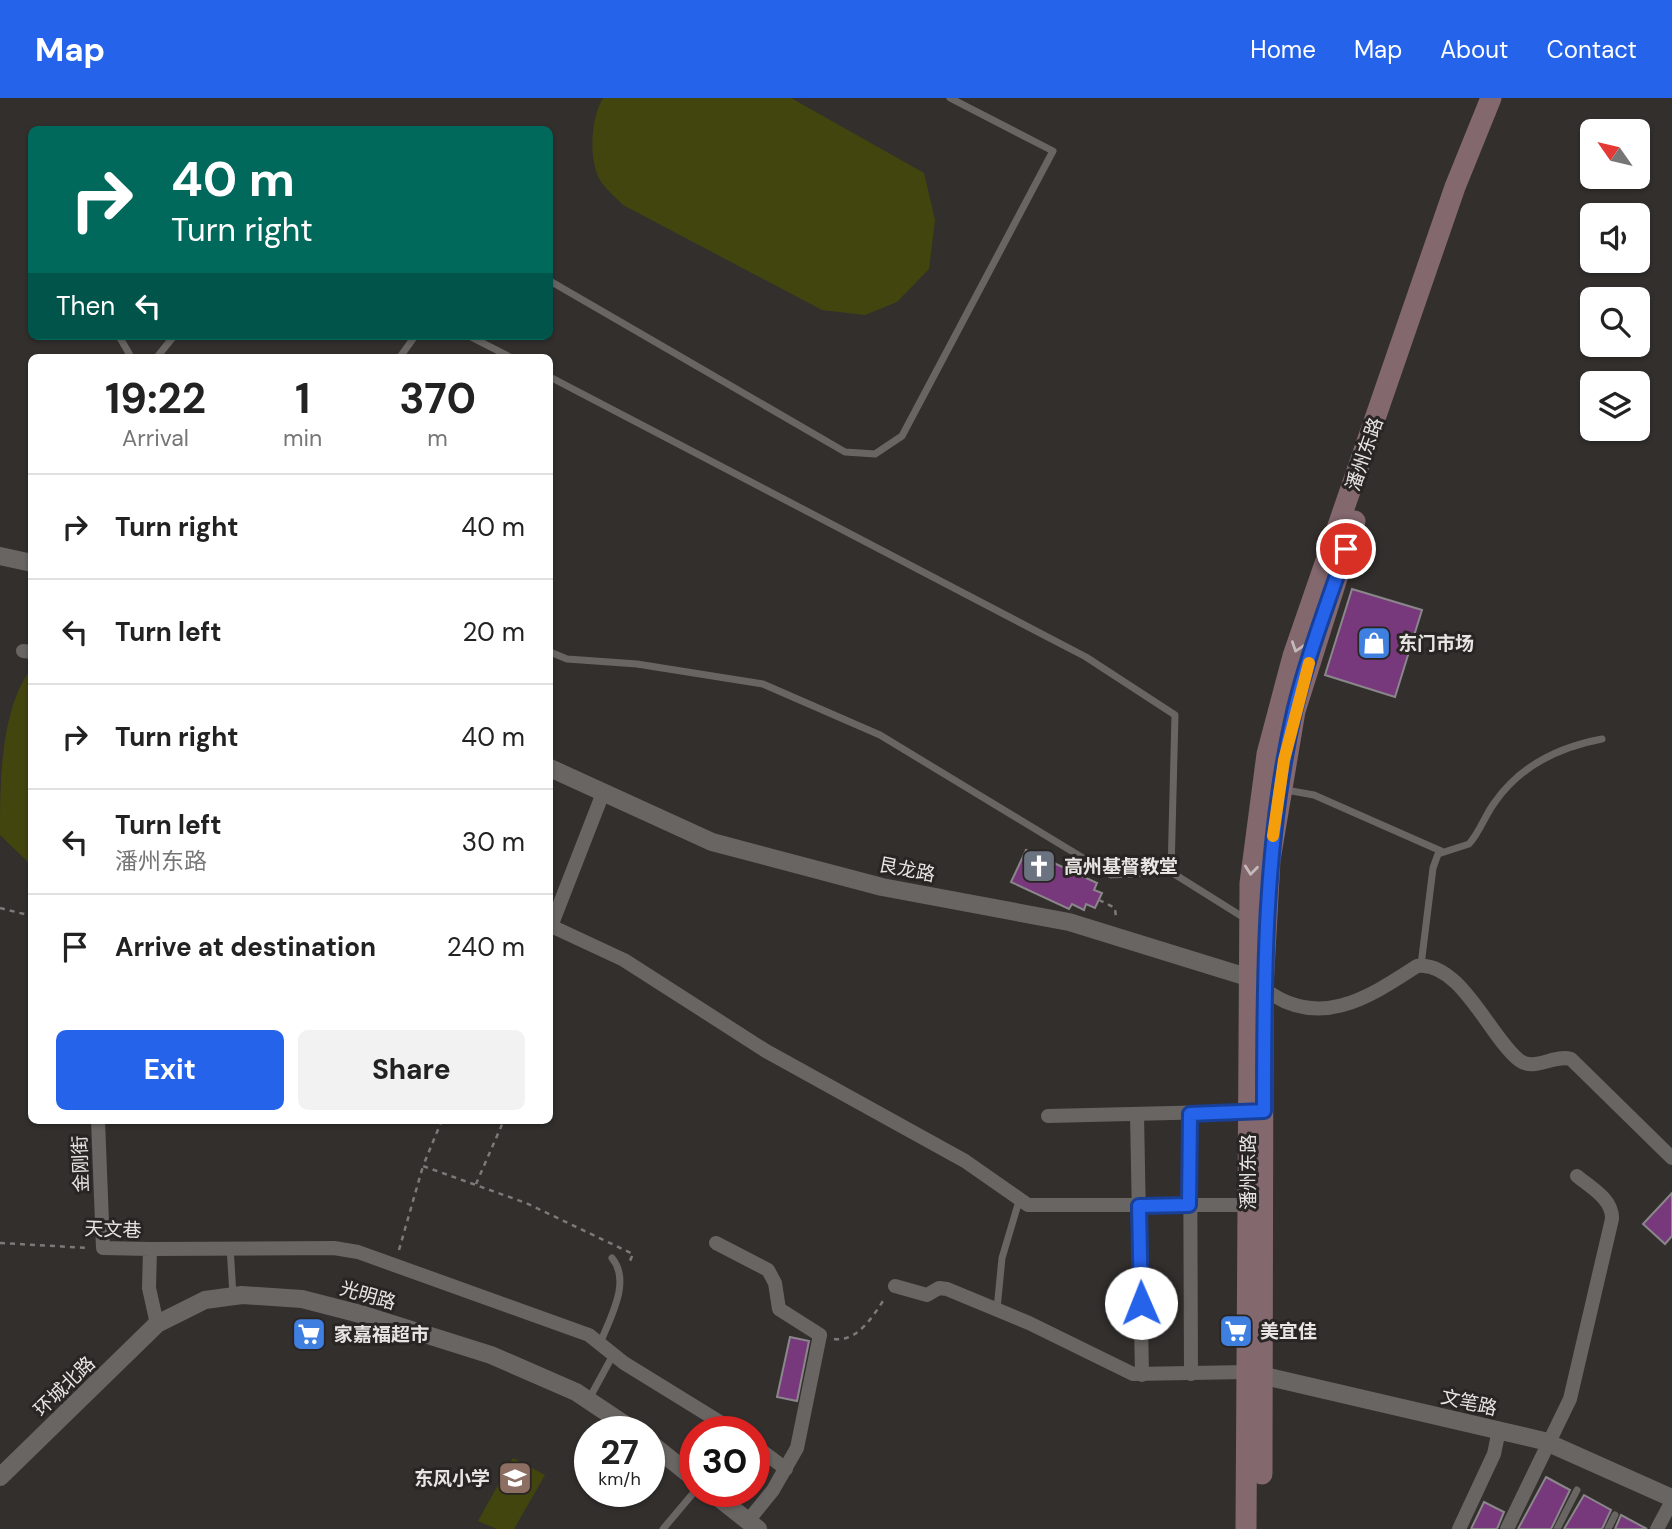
<!DOCTYPE html>
<meta charset="utf-8">
<style>
body{margin:0;font-family:"DM Sans","Noto Sans SC",sans-serif;background:#f2f2f2;color:#222;height:100vh;display:flex;flex-direction:column;font-size:26px;white-space:nowrap}
*{box-sizing:border-box;margin:0}
p{font-size:23px;color:#767676}
.icon{flex:none;width:38px;height:38px;fill:none;stroke:currentColor;stroke-width:2;stroke-linecap:round;stroke-linejoin:round}
.map{position:relative;flex:1;overflow:hidden}
.sheet{position:absolute;left:28px;top:256px;width:525px;height:770px;display:flex;flex-direction:column;background:#fff;border-radius:10px;box-shadow:0 2px 5px #0004}
.sheet>*{flex:none}
.banner{position:absolute;left:28px;top:28px;width:525px;height:214px;border-radius:10px;box-shadow:0 2px 5px #0004;background:#00695c;color:#fff;overflow:hidden}
.needle{width:46px;rotate:304deg}
.tools{position:absolute;left:1580px;top:21px;display:grid;gap:14px}
.tools a{display:grid;place-items:center;width:70px;height:70px;border-radius:10px;background:#fff;box-shadow:0 2px 5px #0004;font-size:35px}
.speed{position:absolute;left:574px;top:1318px;display:flex;gap:14px;font-size:35px;font-weight:700;text-align:center}
.speed>*{display:grid;place-content:center;width:91px;height:91px;border-radius:50%;background:#fff;box-shadow:0 2px 5px #0004;line-height:1}
.speed small{font-size:18px;font-weight:400}
.speed .limit{border:10px solid #d22;background:#fff;color:#111}
.pin{position:absolute;display:grid;place-items:center;width:60px;height:60px;color:#fff;margin:-30px;border:4px solid #fff;border-radius:50%;box-shadow:0 2px 7px #0007}
.me{position:absolute;width:77px;margin:-38px;rotate:359deg;stroke-linejoin:round;filter:drop-shadow(0 0 5px #0008)}
.turn{display:flex;align-items:center;gap:24px;height:147px;padding:0 28px;font-size:32px}
.turn .icon{width:91px;height:91px;stroke-width:2.5}
.turn b{display:block;font-size:49px;line-height:60px}
.then{display:flex;align-items:center;height:66px;padding:0 28px;background:#0003;gap:14px;font-size:26px}
.eta{display:flex;justify-content:space-evenly;align-items:center;height:119px;text-align:center}
.eta b{font-size:42px;font-weight:700;line-height:49px}
.action{display:flex;gap:14px;margin-top:auto;padding:14px 28px}
.action a{flex:1;height:80px;border-radius:10px;background:#2563eb;color:#fff;font-size:28px;font-weight:700;line-height:80px;text-align:center}
.action a+a{background:#f2f2f2;color:#222}
ul{padding:0;list-style:none}
li{display:flex;align-items:center;gap:21px;height:105px;padding:0 28px;border-top:2px solid #e0e0e0}
li div{flex:1}
li b{display:block;font-size:26px}
li em{font-style:normal}
header{display:flex;align-items:center;gap:42px;box-sizing:border-box;height:98px;padding:0 35px;background:#2563eb;color:#fff}
header strong{font-size:33px}
nav{display:flex;gap:38px;margin-inline-start:auto;font-size:24px}
.map>svg:first-child{display:block}
</style>
<header>
<strong>Map</strong>
<nav><a>Home</a><a>Map</a><a>About</a><a>Contact</a></nav>
</header>
<div class="map">
<svg width="1672" height="1431" viewBox="0 0 1672 1431">
<rect width="100%" height="100%" fill="#322f2d"/>
<g fill="#42460e">
<path d="M603,0H791L924,75L935,122L929,171L897,204L865,217L822,212L623,107C616,99 605,91 600,82C588,60 591,20 603,0Z"/>
<path d="M31,571V767L0,737C0,686 0,612 31,571Z"/>
<polygon points="513,1360 545,1377 514,1431 497,1431 478,1423"/>
</g>
<g fill="#77387c" stroke="#8a878a" stroke-width="2">
<polygon points="1352,491 1422,512 1395,599 1325,577"/>
<polygon points="1026,752 1097,785 1094,792 1102,795 1095,810 1086,806 1084,812 1072,806 1069,811 1011,784"/>
<polygon points="1672,1095 1672,1138 1665,1146 1643,1126"/>
<polygon points="790,1239 809,1243 797,1303 777,1299"/>
<polygon points="1546,1379 1570,1392 1551,1431 1518,1431"/>
<polygon points="1584,1397 1611,1412 1602,1431 1564,1431"/>
<polygon points="1484,1404 1504,1414 1497,1431 1471,1431"/>
<polygon points="1621,1417 1647,1431 1615,1431"/>
</g>
<g fill="none" stroke-linecap="round" stroke-linejoin="round">
<g stroke="#7c7a78" stroke-width="2.5" stroke-dasharray="5 5" stroke-linecap="butt">
<polyline points="1099,802 1115,810 1116,820"/>
<polyline points="0,810 32,818"/>
<polyline points="442,1022 423,1068 526,1105 633,1156 629,1165"/>
<polyline points="476,1086 504,1022"/>
<polyline points="0,1145 89,1150"/>
<polyline points="399,1152 423,1068"/>
<path d="M834,1241C858,1244 873,1218 885,1200"/>
</g>
<g stroke="#696563" stroke-width="7">
<polyline points="550,183 845,354 875,356 902,338 1053,53 950,0"/>
<polyline points="119,238 131,259"/>
<polyline points="469,238 510,259"/>
<polyline points="157,259 174,238"/>
<polyline points="400,259 415,238"/>
<polyline points="550,279 1086,559 1175,617 1171,774 1246,821"/>
<polyline points="550,554 567,561 637,566 763,586 880,637 1111,777 1171,774"/>
<polyline points="1286,692 1314,697 1441,753"/>
<path d="M1421,867L1433,770L1438,756L1469,746C1480,734 1485,717 1495,704C1521,667 1559,649 1602,641"/>
<polyline points="230,1149 233,1197"/>
<polyline points="997,1211 1002,1160 1019,1103"/>
<path d="M600,1246C609,1221 632,1184 612,1160"/>
<polyline points="589,1301 613,1257"/>
<polyline points="663,1431 695,1393"/>
<polyline points="1557,1431 1577,1392"/>
<polyline points="1608,1431 1615,1417"/>
</g>
<g stroke="#696563" stroke-width="14">
<polyline points="23,553 32,554"/>
<polyline points="551,828 624,862 766,953 965,1063 1028,1107 1255,1107"/>
<polyline points="550,831 603,695"/>
<path d="M1263,890C1318,933 1368,900 1417,868C1460,862 1491,941 1519,962C1534,974 1554,956 1571,961L1672,1060"/>
<polyline points="1190,1016 1191,1276"/>
<polyline points="1137,1017 1142,1277"/>
<polyline points="1048,1018 1255,1013"/>
<polyline points="98,1022 103,1150 150,1151 149,1190 157,1226"/>
<polyline points="716,1145 768,1172 775,1185 779,1211 820,1237 797,1350 773,1392 748,1423"/>
<polyline points="150,1151 334,1150 358,1154 589,1237 624,1265 736,1334"/>
<polyline points="895,1188 927,1197 939,1190 947,1191 1029,1225 1133,1276 1248,1274"/>
<polyline points="754,1347 786,1371"/>
<polyline points="1459,1431 1494,1356 1499,1332"/>
<path d="M1507,1431L1570,1301L1612,1121C1613,1101 1590,1089 1577,1078"/>
<polyline points="1657,1431 1672,1403"/>
</g>
<g stroke="#696563" stroke-width="18">
<polyline points="0,458 32,465"/>
<polyline points="550,670 712,744 882,789 1069,824 1247,879 1259,887"/>
<polyline points="1252,1275 1544,1343 1672,1400"/>
<polyline points="649,1344 695,1381"/>
<polyline points="0,1379 157,1226 205,1202 242,1197 302,1201 364,1217 491,1257 576,1294 636,1334"/>
<polyline points="710,1393 758,1431"/>
</g>
<g stroke="#83686e" stroke-width="21">
<polyline points="1262,1376 1263,890 1270,762 1295,613 1355,423"/>
<polyline points="1246,1431 1250,785 1267,656 1293,558 1455,89 1491,0"/>
</g>
</g>
<defs><path id="oneway-chevron" d="M-2-3.5L2.5 0L-2 3.5" fill="none" stroke-width="1.6" stroke-linecap="round" stroke-linejoin="round" transform="scale(1.75)"/></defs>
<g stroke="#c4b9bb">
<use href="#oneway-chevron" transform="translate(1297 549) rotate(109)"/>
<use href="#oneway-chevron" transform="translate(1251 772) rotate(96)"/>
</g>
<g fill="none" stroke-linecap="round" stroke-linejoin="round">
<g stroke="#184099" stroke-width="18">
<path id="route" d="M1141,1205L1139,1108L1189,1107L1190,1016L1264,1013C1264,879 1264,746 1294,614C1307,559 1328,505 1346,451"/>
</g>
<use href="#route" stroke="#2563eb" stroke-width="12"/>
<polyline stroke="#f59e0b" stroke-width="12" points="1273,738 1284,662 1309,565"/>
</g>
<defs>
<g id="shop-square" transform="scale(1.75)"><rect x="-9" y="-9" width="18" height="18" rx="4" fill="#3f7fe0" stroke="#282523"/><path d="M-5-2.5h2.3a2.7 3.5 0 0 1 5.4 0H5L5.5 6h-11ZM-1.5-2.5h3a1.5 2.3 0 0 0-3 0Z" fill="#fff"/></g>
<g id="church-square" transform="scale(1.75)"><rect x="-9" y="-9" width="18" height="18" rx="4" fill="#6b7280" stroke="#282523"/><path d="M-1.2-6h2.4v3.5h3.3v2.4h-3.3V6h-2.4V-.1h-3.3v-2.4h3.3Z" fill="#fff"/></g>
<g id="supermarket-square" transform="scale(1.75)"><rect x="-9" y="-9" width="18" height="18" rx="4" fill="#3f7fe0" stroke="#282523"/><path d="M-6-5.5h2.5l.6 2H6L4.5 2H-2.5L-4.4-4H-6ZM-1.5 3.2a1.3 1.3 0 1 0 .1 0ZM3 3.2a1.3 1.3 0 1 0 .1 0Z" fill="#fff"/></g>
<g id="school-square" transform="scale(1.75)"><rect x="-9" y="-9" width="18" height="18" rx="4" fill="#8d6e63" stroke="#282523"/><path d="M0-5L7-2L0 1L-7-2ZM-4 1L0 2.5L4 1V4Q0 6-4 4Z" fill="#fff"/></g>
</defs>
<g fill-rule="evenodd">
<use href="#shop-square" x="1374" y="545"/>
<use href="#church-square" x="1039" y="768"/>
<use href="#supermarket-square" x="1236" y="1233"/>
<use href="#supermarket-square" x="309" y="1236"/>
<use href="#school-square" x="515" y="1380"/>
</g>
<g text-anchor="middle" stroke-width="6" stroke-linejoin="round" paint-order="stroke">
<g font-size="19" fill="#e7e5e4" stroke="#282523">
<text transform="translate(1364 356) rotate(-71)" y="7">潘州东路</text>
<text transform="translate(907 771) rotate(11)" y="7">艮龙路</text>
<text transform="translate(80 1066) rotate(-92)" y="7">金刚街</text>
<text transform="translate(1248 1074) rotate(-90)" y="7">潘州东路</text>
<text transform="translate(113 1131) rotate(2)" y="7">天文巷</text>
<text transform="translate(368 1197) rotate(16)" y="7">光明路</text>
<text transform="translate(64 1288) rotate(-44)" y="7">环城北路</text>
<text transform="translate(1469 1304) rotate(13)" y="7">文笔路</text>
</g>
<g font-size="19" font-weight="bold" fill="#e7e5e4" stroke="#282523" text-anchor="start">
<text x="1398" y="552">东门市场</text>
<text x="1064" y="775">高州基督教堂</text>
<text x="1260" y="1240">美宜佳</text>
<text x="334" y="1243">家嘉福超市</text>
<text x="490" y="1387" text-anchor="end">东风小学</text>
</g>
</g>
</svg>
<div class="tools">
<a><svg class="needle" viewBox="-14 -14 28 28"><path d="M0-13l5 13h-10z" fill="#e53935"/><path d="M0 13l5-13h-10z" fill="#767676"/></svg></a>
<a><svg class="icon" aria-label="sound" viewBox="0 0 24 24"><path d="M4 9h4l5-4v14l-5-4H4zM17 9q2 3 0 6"/></svg></a>
<a><svg class="icon" aria-label="search" viewBox="0 0 24 24"><circle cx="10" cy="10" r="6"/><path d="M15 15l6 6"/></svg></a>
<a><svg class="icon" aria-label="layers" viewBox="0 0 24 24"><path d="M12 4l9 5-9 5-9-5zM3 14l9 5 9-5"/></svg></a>
</div>
<div class="speed"><div>27<small>km/h</small></div><div class="limit">30</div></div>
<div class="pin" style="left:1346px;top:451px;background:#d93025"><svg class="icon" aria-label="arrive" viewBox="0 0 24 24"><path d="M6 21V4h12l-3 4 3 4H6"/></svg></div>
<svg class="me" style="left:1141px;top:1205px" viewBox="-20 -20 40 40"><circle r="19" fill="#fff"/><path d="M0-13L10 11 0 6-10 11z" fill="#2563eb"/></svg>
<div class="banner">
<div class="turn"><svg class="icon" aria-label="right" viewBox="0 0 24 24"><path d="M7 20v-9h11M14 6l5 5-5 5"/></svg><div><b>40 m</b>Turn right</div></div>
<div class="then">Then<svg class="icon" aria-label="left" viewBox="0 0 24 24"><path d="M17 20v-9H6M10 6l-5 5 5 5"/></svg></div>
</div>
<section class="sheet">
<div class="eta">
<div><b>19:22</b><p>Arrival</p></div>
<div><b>1</b><p>min</p></div>
<div><b>370</b><p>m</p></div>
</div>
<ul>
<li><svg class="icon" aria-label="right" viewBox="0 0 24 24"><path d="M7 20v-9h11M14 6l5 5-5 5"/></svg><div><b>Turn right</b></div><em>40 m</em></li>
<li><svg class="icon" aria-label="left" viewBox="0 0 24 24"><path d="M17 20v-9H6M10 6l-5 5 5 5"/></svg><div><b>Turn left</b></div><em>20 m</em></li>
<li><svg class="icon" aria-label="right" viewBox="0 0 24 24"><path d="M7 20v-9h11M14 6l5 5-5 5"/></svg><div><b>Turn right</b></div><em>40 m</em></li>
<li><svg class="icon" aria-label="left" viewBox="0 0 24 24"><path d="M17 20v-9H6M10 6l-5 5 5 5"/></svg><div><b>Turn left</b><p>潘州东路</p></div><em>30 m</em></li>
<li><svg class="icon" aria-label="arrive" viewBox="0 0 24 24"><path d="M6 21V4h12l-3 4 3 4H6"/></svg><div><b>Arrive at destination</b></div><em>240 m</em></li>
</ul>
<div class="action"><a>Exit</a><a>Share</a></div>
</section>
</div>
